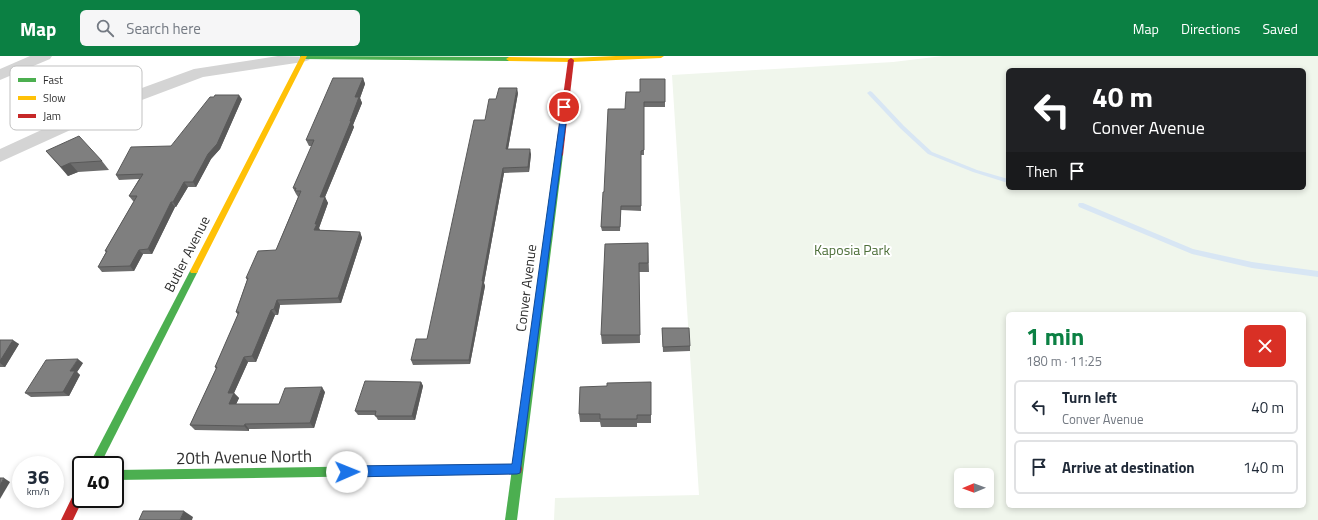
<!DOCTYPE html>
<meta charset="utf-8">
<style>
body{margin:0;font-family:"Titillium Web",sans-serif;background:#f6f6f7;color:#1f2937;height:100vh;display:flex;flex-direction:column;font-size:15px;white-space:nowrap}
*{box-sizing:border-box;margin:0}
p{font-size:13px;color:#747a83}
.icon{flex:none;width:22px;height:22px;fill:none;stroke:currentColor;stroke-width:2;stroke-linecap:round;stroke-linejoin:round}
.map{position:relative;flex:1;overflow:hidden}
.panel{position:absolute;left:1006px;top:256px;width:300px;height:196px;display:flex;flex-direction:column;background:#fff;border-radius:6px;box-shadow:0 2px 6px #0003}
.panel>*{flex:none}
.banner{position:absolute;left:1006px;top:12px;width:300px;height:122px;border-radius:6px;box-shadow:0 2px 6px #0003;background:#202124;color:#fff;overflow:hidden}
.needle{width:26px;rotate:269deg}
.fabs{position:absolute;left:954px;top:412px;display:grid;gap:8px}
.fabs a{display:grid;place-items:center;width:40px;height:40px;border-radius:6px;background:#fff;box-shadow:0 2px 6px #0003;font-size:20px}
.speed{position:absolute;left:12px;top:400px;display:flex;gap:8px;font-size:20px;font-weight:700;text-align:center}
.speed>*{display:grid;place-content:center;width:52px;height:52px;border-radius:50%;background:#fff;box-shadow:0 2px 6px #0003;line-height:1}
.speed small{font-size:10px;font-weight:400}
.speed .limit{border:2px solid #111;border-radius:6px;background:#fff;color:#111}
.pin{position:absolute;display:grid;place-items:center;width:34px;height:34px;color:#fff;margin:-17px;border:2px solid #fff;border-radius:50%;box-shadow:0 1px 4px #0007}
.me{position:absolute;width:44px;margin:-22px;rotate:89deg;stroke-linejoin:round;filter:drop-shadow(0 0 3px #0008)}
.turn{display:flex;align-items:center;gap:14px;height:84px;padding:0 20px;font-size:18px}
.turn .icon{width:52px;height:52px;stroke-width:2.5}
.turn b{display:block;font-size:28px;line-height:34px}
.then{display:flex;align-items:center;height:38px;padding:0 20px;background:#0003;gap:8px;font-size:15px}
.round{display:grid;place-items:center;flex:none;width:42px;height:42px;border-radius:6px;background:#f6f6f7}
.summary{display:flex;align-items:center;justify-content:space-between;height:68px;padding:0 20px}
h1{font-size:24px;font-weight:700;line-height:30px;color:#0b8043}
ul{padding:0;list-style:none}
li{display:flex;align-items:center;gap:12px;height:54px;margin:0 8px 6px;padding:0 12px;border:2px solid #e0e1e3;border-radius:6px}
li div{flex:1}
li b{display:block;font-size:15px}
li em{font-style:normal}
header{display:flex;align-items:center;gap:24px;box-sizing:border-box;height:56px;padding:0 20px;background:#0b8043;color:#fff}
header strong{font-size:19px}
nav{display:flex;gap:22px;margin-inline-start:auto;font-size:14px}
.search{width:280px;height:36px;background:#f6f6f7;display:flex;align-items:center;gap:10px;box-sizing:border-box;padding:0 14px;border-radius:6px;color:#747a83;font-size:15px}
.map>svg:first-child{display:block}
</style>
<header>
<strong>Map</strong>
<div class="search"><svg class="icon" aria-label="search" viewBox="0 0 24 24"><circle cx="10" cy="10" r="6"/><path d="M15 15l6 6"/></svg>Search here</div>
<nav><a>Map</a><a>Directions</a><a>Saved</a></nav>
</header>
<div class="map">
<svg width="1318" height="464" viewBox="0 0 1318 464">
<rect width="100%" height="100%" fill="#fff"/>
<path fill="#f0f6ec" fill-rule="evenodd" d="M943,0H1318V464H554L555,442L699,439L672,19L893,6ZM1008,14H1304V132H1008ZM1008,258H1304V450H1008ZM961,419H987V445H961Z"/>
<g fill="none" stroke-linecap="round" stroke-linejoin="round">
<g fill="#d8e6f4" fill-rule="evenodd">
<polygon points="870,35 872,36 904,70 932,96 977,114 1008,123 1008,127 973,116 928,98 900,72 868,38 867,37"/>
<polygon points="1079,147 1083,147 1193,193 1252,206 1318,215 1318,221 1252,212 1192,198 1079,151 1078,149"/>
</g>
<g fill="#d4d4d4" fill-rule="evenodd">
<polygon points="30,0 52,0 50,3 0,24 0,13"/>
<polygon points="278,0 311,1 309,4 303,6 203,21 110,56 0,106 0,93 98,48 194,13"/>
</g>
<g fill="#4caf50" fill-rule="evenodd">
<polygon points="300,0 509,1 512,3 509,5 303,3 301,2"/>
<polygon points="559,96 563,99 517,464 505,464 555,99"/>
<polygon points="194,212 198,215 100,409 89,409 190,215"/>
<polygon points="381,410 385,411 386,415 385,419 381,420 115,424 115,414"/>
</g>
<g fill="#ffc107" fill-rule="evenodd">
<polygon points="301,0 307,0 198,215 197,217 191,217 190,215"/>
<polygon points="616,0 664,0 661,2 571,6 509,5 506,3 509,1 571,2"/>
</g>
<g fill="#c62828" fill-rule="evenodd">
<polygon points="571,2 574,4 563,99 559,102 555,99 568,4"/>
<polygon points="517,408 521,409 522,413 521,417 517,418 381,420 377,419 376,415 377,411 381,410"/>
<polygon points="81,430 81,443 83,443 73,464 61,464 77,431"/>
</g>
</g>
<g fill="#6d6d6d">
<polygon points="363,22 365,28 360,42 362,47 353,69 354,71 325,141 328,147 319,172 320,174 360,176 362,182 341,247 280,249 278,259 275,259 256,306 248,306 234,337 239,342 236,348 279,348 325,336 314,372 249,373 249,375 195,374 190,369 216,313 215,311 238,259 236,256 247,224 246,222 276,194 298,141 296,138 293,132 312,90 309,90 306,84"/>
<polygon points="665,23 665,51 644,51 644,99 641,99 641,155 621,154 620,175 602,175 601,171 604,136 625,53 640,36"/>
<polygon points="518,37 508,93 531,98 529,116 504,117 484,227 485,230 470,308 413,309 411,304 427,283 485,64"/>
<polygon points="242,43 220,93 211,103 196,131 188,131 176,151 175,151 152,198 143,198 134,215 102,216 98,211 106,196 105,195 134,145 133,145 129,140 139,123 119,124 116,119 171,90"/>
<polygon points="46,95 102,105 109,114 78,116 68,120"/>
<polygon points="648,187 649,216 639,216 640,287 602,288 601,279"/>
<polygon points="662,272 690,290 690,295 663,296"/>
<polygon points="0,284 19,288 5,311 0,311"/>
<polygon points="83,307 77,316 80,319 69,340 31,341 25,337"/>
<polygon points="421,326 423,330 415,364 378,364 375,359 358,359 355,355"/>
<polygon points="651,326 651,367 637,367 637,371 601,371 600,366 580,366 579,358 607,330"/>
</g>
<g fill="#595959">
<polygon points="363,22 365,28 360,42 362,47 353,69 354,71 325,141 328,147 319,172 320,174 314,174 315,168 320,141 350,65 355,41"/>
<polygon points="517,32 518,37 507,98 506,93"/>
<polygon points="239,39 242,43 220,93 211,103 196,131 193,126"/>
<polygon points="530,93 531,98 529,116 528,111"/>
<polygon points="70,107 78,116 68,120 61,111"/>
<polygon points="503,112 504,117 484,227 485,230 470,308 469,304 482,225"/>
<polygon points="184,126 188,131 176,151 173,146"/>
<polygon points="171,146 175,151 152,198 148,193"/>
<polygon points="360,176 362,182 341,247 338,242"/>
<polygon points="139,194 143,198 134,215 130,210"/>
<polygon points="277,244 280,249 278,259 274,253"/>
<polygon points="271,254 275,259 256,306 252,300"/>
<polygon points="13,284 19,288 5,311 0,307 0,305"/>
<polygon points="244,301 248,306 234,337 239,342 234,353 229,348 228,337"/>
<polygon points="78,303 83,307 77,316 80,319 69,340 63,336 70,315"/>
<polygon points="421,326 423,330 415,364 412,360"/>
<polygon points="322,331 325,336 314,372 310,367"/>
<polygon points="245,368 249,373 249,375 244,370"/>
<polygon points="4,422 10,426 0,443 0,429"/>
<polygon points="184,455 193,461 192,464 180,464"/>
</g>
<g fill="#7f7f7f" stroke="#595959">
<polygon points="333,22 363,22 355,41 359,41 350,65 351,65 320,141 325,141 315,168 317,168 314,174 360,176 338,242 277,244 274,253 271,254 252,300 244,301 228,337 234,337 229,348 279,348 285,332 322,331 310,367 245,368 244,370 190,369 217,311 215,311 239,256 236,256 248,222 246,222 258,195 276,194 301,135 295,135 296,132 293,132 314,84 306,84"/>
<polygon points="640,23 665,23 665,46 644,46 644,94 641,95 641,150 621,150 620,171 601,171 603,136 604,136 608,53 625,53 626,36 640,36"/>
<polygon points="499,32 517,32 506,93 530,93 528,111 503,112 482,225 483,225 469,304 411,304 416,283 427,283 474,64 485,64 489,43 496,43"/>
<polygon points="215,39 239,39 217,88 208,98 193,126 184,126 173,146 171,146 148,193 139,194 130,210 98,211 107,195 105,195 137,140 129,140 143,118 116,119 131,91 171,90 210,41 214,41"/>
<polygon points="79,80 102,105 70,107 61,111 46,95"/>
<polygon points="648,187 648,207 639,207 640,279 601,279 605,188"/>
<polygon points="662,272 689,272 690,290 663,291"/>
<polygon points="0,284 13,284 0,305"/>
<polygon points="78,303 70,315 75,315 63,336 25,337 46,304"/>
<polygon points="365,325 421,326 412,360 375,360 376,355 355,355"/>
<polygon points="651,326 651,359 637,359 637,363 600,363 600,358 579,358 580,331 607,330 607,327"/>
<polygon points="0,422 4,422 0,429"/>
<polygon points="143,455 184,455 180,464 139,464"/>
</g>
<polygon fill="#1a73e8" stroke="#114b97" points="562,49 564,49 568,51 520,417 517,418 347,421 343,419 341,416 343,412 347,410 512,408"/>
<g text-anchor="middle" stroke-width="4" stroke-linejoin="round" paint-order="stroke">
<g font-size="14" fill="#4d6f39" stroke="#fff">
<text x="852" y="199">Kaposia Park</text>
</g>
<g font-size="14" fill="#2f2f2f" stroke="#fff">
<text transform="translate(187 198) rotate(-63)" y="5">Butler Avenue</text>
<text transform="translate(526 232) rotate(-83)" y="5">Conver Avenue</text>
</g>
<g font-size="17" fill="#2f2f2f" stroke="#fff">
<text transform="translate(244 401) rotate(-1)" y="6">20th Avenue North</text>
</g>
</g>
<rect x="10" y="10" width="132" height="64" rx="6" fill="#fff" stroke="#c1c1c1" stroke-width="1"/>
<rect x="18" y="22" width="18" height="4" fill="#4caf50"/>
<rect x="18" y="40" width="18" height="4" fill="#ffc107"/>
<rect x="18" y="58" width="18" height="4" fill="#c62828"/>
<g font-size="11" fill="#2f2f2f">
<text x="43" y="28">Fast</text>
<text x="43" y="46">Slow</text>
<text x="43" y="64">Jam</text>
</g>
</svg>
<div class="fabs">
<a><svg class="needle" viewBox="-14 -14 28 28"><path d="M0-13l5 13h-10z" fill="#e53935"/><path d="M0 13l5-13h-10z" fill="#747a83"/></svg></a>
</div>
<div class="speed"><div>36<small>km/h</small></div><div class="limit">40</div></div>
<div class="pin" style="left:564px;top:51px;background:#d93025"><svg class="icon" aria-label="arrive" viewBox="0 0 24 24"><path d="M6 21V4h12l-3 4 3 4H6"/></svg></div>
<svg class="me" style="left:347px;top:416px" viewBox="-20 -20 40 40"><circle r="19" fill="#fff"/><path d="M0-13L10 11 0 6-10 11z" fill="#1a73e8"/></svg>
<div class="banner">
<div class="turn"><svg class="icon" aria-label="left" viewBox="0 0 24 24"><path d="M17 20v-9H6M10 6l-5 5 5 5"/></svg><div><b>40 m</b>Conver Avenue</div></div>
<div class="then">Then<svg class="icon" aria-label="arrive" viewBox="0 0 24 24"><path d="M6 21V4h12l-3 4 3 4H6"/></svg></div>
</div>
<section class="panel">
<div class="summary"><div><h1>1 min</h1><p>180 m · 11:25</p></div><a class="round" style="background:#d93025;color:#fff"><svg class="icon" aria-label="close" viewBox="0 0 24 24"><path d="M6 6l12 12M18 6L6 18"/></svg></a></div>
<ul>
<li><svg class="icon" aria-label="left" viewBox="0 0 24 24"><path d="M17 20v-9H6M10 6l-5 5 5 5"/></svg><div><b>Turn left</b><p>Conver Avenue</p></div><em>40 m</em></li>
<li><svg class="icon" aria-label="arrive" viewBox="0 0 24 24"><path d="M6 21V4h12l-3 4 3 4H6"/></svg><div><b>Arrive at destination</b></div><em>140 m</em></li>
</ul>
</section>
</div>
